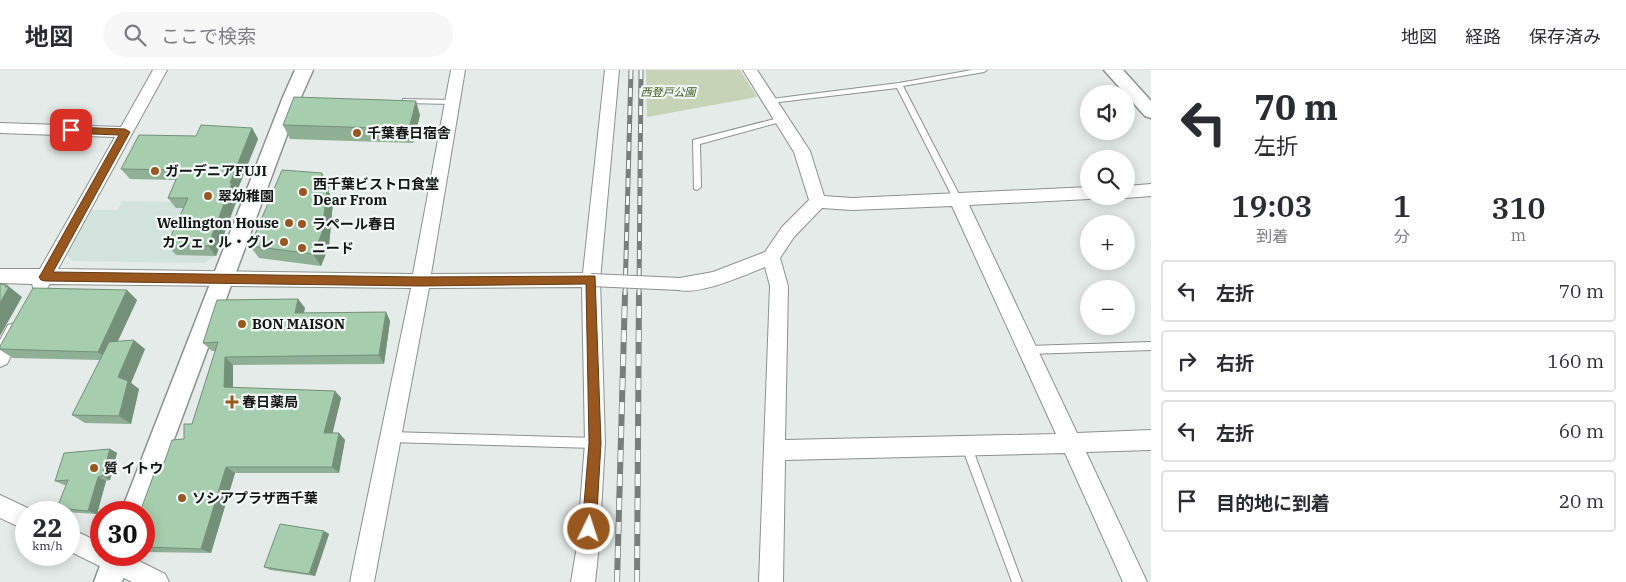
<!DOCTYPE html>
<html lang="ja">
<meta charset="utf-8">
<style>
body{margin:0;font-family:"IBM Plex Serif","Noto Sans JP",serif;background:#f7f7f7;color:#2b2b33;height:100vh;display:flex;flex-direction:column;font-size:19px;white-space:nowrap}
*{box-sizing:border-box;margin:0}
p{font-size:16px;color:#7c7c81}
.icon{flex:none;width:28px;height:28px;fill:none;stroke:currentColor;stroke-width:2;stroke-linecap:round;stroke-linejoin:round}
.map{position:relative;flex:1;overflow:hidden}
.drawer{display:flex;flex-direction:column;background:#fff;width:475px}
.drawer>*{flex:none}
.top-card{background:#fff;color:#2b2b33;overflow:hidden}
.tools{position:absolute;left:1080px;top:15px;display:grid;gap:10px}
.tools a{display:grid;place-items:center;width:55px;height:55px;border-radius:50%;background:#fff;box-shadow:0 2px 12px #0003;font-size:25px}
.speed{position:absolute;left:15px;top:431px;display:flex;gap:10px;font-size:25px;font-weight:700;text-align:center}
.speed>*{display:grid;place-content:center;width:65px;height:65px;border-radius:50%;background:#fff;box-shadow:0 2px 12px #0003;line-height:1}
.speed small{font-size:12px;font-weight:400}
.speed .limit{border:8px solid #d22;background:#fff;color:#111}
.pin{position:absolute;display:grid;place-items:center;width:42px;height:42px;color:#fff;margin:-21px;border-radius:10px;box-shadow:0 2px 8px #0006}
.me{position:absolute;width:55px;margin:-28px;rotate:4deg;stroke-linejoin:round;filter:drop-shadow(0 0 4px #0008)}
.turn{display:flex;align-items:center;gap:18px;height:105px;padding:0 20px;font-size:22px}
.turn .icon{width:65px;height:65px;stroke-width:2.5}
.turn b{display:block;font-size:35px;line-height:42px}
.eta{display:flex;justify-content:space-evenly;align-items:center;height:85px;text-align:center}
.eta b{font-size:30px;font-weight:600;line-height:35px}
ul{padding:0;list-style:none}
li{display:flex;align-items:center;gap:15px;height:62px;margin:0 10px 8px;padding:0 10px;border:2px solid #e1e1e2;border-radius:5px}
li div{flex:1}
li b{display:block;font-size:19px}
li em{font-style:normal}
header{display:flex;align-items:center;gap:30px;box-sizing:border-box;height:70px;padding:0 25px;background:#fff;border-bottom:1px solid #e1e1e2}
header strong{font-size:24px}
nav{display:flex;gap:28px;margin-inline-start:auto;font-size:18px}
.search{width:350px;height:45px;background:#f7f7f7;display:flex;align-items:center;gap:12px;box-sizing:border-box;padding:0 18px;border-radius:28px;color:#7c7c81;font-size:19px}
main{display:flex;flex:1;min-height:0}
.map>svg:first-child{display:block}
</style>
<header>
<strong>地図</strong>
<div class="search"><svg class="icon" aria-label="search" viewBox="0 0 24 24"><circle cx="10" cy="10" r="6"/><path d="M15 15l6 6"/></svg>ここで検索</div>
<nav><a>地図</a><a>経路</a><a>保存済み</a></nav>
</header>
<main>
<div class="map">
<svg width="1151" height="512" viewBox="0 0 1151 512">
<rect width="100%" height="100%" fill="#e4ebe8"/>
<polygon fill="#d2e2dd" points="213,120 241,121 217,185 204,193 73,191 66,184 92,140 118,140 122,131 173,132"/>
<polygon fill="#c6d3b7" points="646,0 740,0 757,27 647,47"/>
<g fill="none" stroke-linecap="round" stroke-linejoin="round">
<g stroke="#8b918f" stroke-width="2">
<g id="service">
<polygon points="972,0 987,0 984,2 903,16 962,130 958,133 954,130 897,18 771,33 768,31 771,29 899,13"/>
<polygon points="403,29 452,30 455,32 452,34 405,33 403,33"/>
<polygon points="782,47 784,47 784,51 700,74 701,117 697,120 694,119 693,70"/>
<polygon points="1151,272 1151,280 1028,284 1025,283 1024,280 1025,277 1028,276"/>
<polygon points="390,362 595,368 598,370 600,373 598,376 595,378 390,372 387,370 385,367 387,364"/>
<polygon points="967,372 970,374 972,377 1022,512 1012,512 962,377 964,374"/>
</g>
</g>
<g stroke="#8b918f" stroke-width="2">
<g id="minor">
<polygon points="153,0 167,0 58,199 413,204 451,0 465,0 431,204 583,203 605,0 619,0 600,210 605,373 599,476 595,512 571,512 577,476 585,373 582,217 429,218 374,512 350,512 411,218 50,214 46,220 40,222 34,220 32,214 0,213 0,199 40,199 115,67 0,63 0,53 121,57"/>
<path d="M743,0H757L810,81L824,126L852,128L1089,117V126H1095L1089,129L969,135L1077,363L1151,360V380L1086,382L1147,512H1123L1065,383L785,390L783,512H759L770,216L765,197C742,206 697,227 674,219L671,214L674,209L713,202L765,182L782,157L809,130L794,82ZM952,136L1056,364L785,370L788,216L780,188L794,167L822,138L852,140Z"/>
<polygon points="1151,114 1151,126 1126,128 1120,126 1126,126 1126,116"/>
<polygon points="15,253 22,255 24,261 7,294 0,297 0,270 8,255"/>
<polygon points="0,425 34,441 26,442 26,460 0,448"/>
<polygon points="69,458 101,473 101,485 127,485 165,504 169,512 132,512 69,481"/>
</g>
</g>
<g stroke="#8b918f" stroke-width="3">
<g id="tertiary">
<polygon points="295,0 313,0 301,27 147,442 144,450 144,442 121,442 283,27"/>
<polygon points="1104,0 1123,0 1151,31 1151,48 1145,46"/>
<polygon points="104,485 132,485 122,512 94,512"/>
</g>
</g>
<use href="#service" fill="#fff" fill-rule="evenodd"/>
<use href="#minor" fill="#fff" fill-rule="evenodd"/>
<use href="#tertiary" fill="#fff" fill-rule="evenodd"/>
<g stroke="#797d7c" stroke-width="5">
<g id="rail-far1">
<polyline points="625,225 631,0"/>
<polyline points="639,225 641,0"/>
</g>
</g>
<g stroke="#797d7c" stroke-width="6">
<g id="rail">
<polyline points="617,512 625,224"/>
<polyline points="637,512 639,224"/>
</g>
</g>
<use href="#rail-far1" stroke="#f1f8f5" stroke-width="3" stroke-dasharray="9" stroke-linecap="butt"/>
<use href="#rail" stroke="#f1f8f5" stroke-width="4.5" stroke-dasharray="12" stroke-linecap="butt"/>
<g stroke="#8b918f" stroke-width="14" stroke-linecap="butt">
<polyline id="pedestrian-bridge" points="591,210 680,214"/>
</g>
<use href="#pedestrian-bridge" stroke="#fff" stroke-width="12"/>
</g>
<g fill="#8fb095">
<polygon points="420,45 413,73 290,69 283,55"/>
<polygon points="252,58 258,69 237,121 239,124 216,186 176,185 167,175 184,138 176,138 168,128 176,110 130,109 121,99 196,66"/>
<polygon points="329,117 328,120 333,132 329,176 321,196 259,188 250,176"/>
<polygon points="298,229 305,238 304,243 386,242 390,251 384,294 233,295 233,318 335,321 341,328 332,363 339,363 345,370 339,403 235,403 211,483 144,482 144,442 164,393 184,369 192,354 215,281 212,281 203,273"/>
<polygon points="137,230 118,271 145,279 131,313 139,319 131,354 85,353 72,345 100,290 13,288 0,280 0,276"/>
<polygon points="110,379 117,383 110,410 106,411 97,444 65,442 57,438 66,415 64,415 55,411"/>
<polygon points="324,461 329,464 315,506 270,500 264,497"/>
</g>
<g fill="#749079">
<polygon points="416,31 420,45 413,73 409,59"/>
<polygon points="252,58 258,69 237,121 239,124 216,186 208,176 230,113"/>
<polygon points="322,103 329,117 328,120 333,132 329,176 321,196 313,184 318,119"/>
<polygon points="7,215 22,227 0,266 0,233"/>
<polygon points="127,220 137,230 109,290 98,282"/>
<polygon points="298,229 305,238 301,252 295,243"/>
<polygon points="386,242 390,251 384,294 379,285"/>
<polygon points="134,270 145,279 131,313 139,319 131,354 119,346 118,307"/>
<polygon points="225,287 233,295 233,325 224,317"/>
<polygon points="335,321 341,328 331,370 324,363"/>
<polygon points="339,363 345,370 339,403 332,397"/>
<polygon points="110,379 117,383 110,410 102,406"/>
<polygon points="226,397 235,403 211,483 201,479"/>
<polygon points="98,407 106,411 97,444 88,441"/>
<polygon points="324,461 329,464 315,506 309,504"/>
</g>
<g fill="#a6cdad" stroke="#749079">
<polygon points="294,27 416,31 409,59 283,55"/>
<polygon points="201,55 252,58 230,113 232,113 208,176 167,175 188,128 168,128 180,100 121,99 139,65 196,66"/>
<polygon points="282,100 322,103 318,119 327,119 322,163 313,184 250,176"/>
<polygon points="0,214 7,215 5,217 9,217 0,233"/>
<polygon points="33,218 127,220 98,282 0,279 0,276"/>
<polygon points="298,229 295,243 386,242 379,285 225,287 224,317 335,321 324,363 339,363 332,397 226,397 201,479 144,477 144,442 140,442 158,393 164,393 172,370 184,369 184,354 192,354 218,272 203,273 217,230"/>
<polygon points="134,270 118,307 128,311 119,346 72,345 109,272"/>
<polygon points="110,379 102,406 98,407 88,441 57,438 68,410 55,411 64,383"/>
<polygon points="280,454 324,461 309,504 264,497"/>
</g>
<polygon fill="#97571f" stroke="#623914" points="71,57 125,59 130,62 53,202 420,207 595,206 601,373 596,459 594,464 589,466 584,464 582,459 589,373 586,214 420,216 45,211 41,210 39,207 41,204 119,65 68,63 68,58"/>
<g fill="#97571f" stroke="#f1f8f5" stroke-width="2">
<circle cx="357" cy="63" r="5"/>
<circle cx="155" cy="101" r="5"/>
<circle cx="303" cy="122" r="5"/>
<circle cx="208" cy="126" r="5"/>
<circle cx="289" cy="153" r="5"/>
<circle cx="302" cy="154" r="5"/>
<circle cx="284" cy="172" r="5"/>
<circle cx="302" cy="178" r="5"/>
<circle cx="242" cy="254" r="5"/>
<path d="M229.5 324.5h5v5h5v5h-5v5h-5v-5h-5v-5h5z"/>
<circle cx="94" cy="398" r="5"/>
<circle cx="182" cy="428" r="5"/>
</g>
<g text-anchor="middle" stroke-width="4.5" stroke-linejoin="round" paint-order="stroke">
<g font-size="11" font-style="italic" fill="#42591d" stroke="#f1f8f5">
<text x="668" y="26">西登戸公園</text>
</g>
<g font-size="14" font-weight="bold" fill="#141616" stroke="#f1f8f5" text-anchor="start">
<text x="367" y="68">千葉春日宿舎</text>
<text x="165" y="106">ガーデニアFUJI</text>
<text x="313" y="119">西千葉ビストロ食堂<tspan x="313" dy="16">Dear From</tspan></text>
<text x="218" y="131">翠幼稚園</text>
<text x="279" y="158" text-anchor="end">Wellington House</text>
<text x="312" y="159">ラペール春日</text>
<text x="274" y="177" text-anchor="end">カフェ・ル・グレ</text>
<text x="312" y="183">ニード</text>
<text x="252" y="259">BON MAISON</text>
<text x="242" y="337">春日薬局</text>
<text x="104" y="403">質 イトウ</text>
<text x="192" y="433">ソシアプラザ西千葉</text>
</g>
</g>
</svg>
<div class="tools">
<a><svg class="icon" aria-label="sound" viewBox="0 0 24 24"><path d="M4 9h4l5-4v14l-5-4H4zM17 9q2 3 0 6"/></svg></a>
<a><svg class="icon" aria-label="search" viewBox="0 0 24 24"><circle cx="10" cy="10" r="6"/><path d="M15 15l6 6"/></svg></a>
<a>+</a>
<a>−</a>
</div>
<div class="speed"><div>22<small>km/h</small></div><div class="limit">30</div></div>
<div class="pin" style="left:71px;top:60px;background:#d93025"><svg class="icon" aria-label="arrive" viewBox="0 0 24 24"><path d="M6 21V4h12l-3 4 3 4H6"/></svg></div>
<svg class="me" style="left:589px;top:459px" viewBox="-20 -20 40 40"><circle r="17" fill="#97571f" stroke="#fff" stroke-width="3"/><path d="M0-11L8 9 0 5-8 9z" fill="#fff"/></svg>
</div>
<section class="drawer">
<div class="top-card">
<div class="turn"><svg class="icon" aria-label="left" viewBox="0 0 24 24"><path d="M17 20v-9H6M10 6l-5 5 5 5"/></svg><div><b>70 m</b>左折</div></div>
</div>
<div class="eta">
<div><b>19:03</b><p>到着</p></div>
<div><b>1</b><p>分</p></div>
<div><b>310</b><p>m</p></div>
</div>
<ul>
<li><svg class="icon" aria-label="left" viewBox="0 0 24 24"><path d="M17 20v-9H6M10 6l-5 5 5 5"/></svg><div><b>左折</b></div><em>70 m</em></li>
<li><svg class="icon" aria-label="right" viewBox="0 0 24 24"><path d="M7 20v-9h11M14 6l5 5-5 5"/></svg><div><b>右折</b></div><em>160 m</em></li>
<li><svg class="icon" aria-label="left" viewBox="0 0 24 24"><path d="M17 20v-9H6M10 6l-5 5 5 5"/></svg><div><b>左折</b></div><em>60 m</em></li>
<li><svg class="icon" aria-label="arrive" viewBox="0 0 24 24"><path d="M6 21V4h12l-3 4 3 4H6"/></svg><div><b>目的地に到着</b></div><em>20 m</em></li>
</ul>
</section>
</main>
